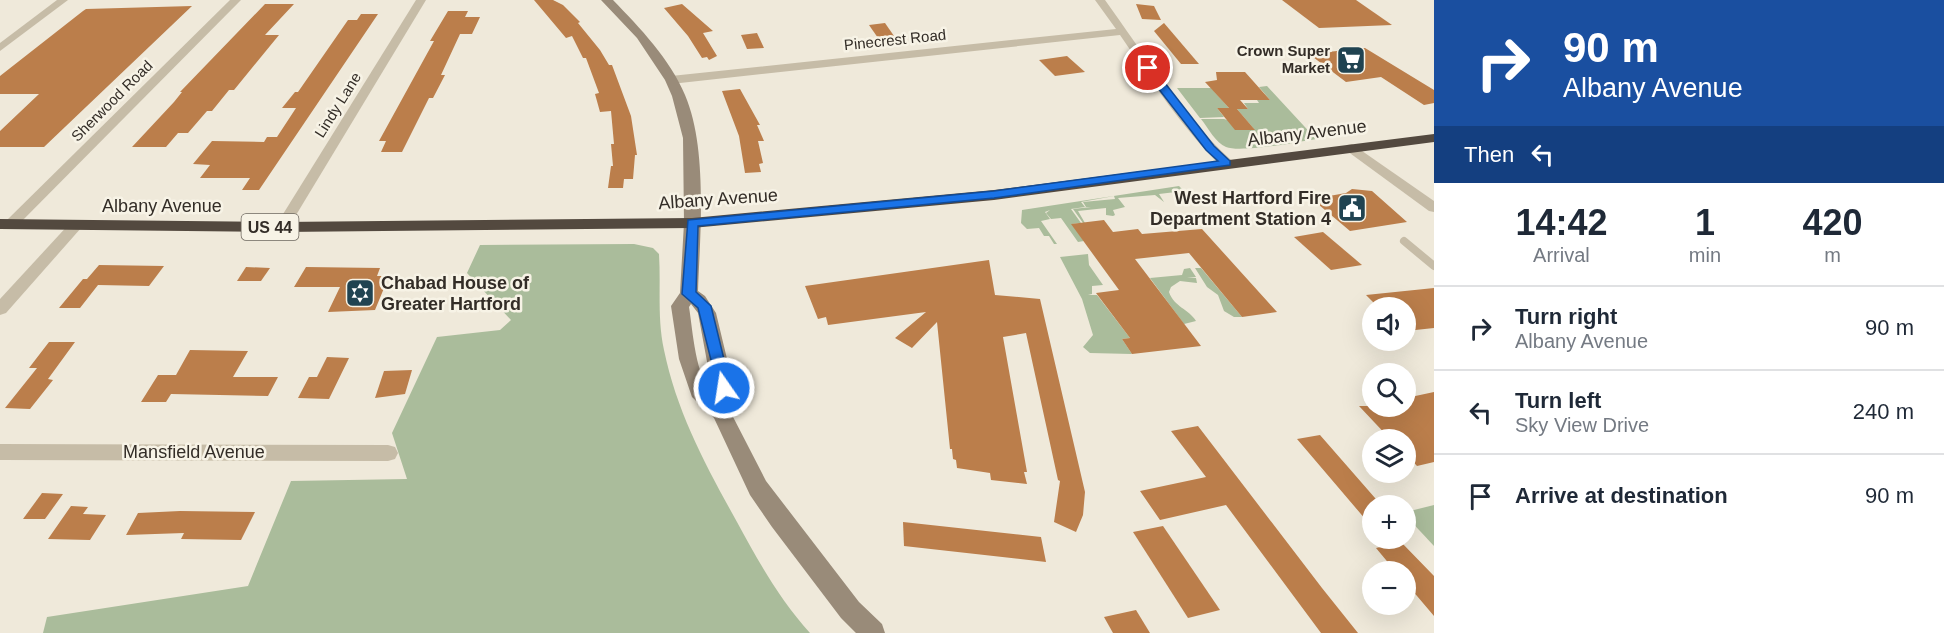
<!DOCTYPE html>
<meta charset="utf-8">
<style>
body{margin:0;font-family:Helvetica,sans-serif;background:#f2f2f3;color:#1f2937;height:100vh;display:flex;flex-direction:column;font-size:22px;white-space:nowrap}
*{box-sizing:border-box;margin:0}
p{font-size:20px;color:#747a83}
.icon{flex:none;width:33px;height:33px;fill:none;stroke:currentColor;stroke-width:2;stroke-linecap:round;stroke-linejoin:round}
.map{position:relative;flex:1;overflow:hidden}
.panel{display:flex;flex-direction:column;background:#fff;width:510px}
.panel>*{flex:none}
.guide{background:#1a4fa0;color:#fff;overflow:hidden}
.buttons{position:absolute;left:1362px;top:297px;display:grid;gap:12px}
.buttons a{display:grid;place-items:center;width:54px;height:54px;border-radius:50%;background:#fff;box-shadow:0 6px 24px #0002;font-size:30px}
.pin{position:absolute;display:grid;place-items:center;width:51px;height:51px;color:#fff;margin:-26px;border:3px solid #fff;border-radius:50%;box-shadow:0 2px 6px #0007}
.me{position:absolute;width:66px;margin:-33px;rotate:347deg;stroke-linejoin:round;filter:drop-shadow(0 0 4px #0008)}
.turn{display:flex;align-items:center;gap:21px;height:126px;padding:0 30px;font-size:27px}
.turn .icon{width:78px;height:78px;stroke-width:2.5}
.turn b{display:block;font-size:42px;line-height:51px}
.then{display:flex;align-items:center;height:57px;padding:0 30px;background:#0003;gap:12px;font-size:22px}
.eta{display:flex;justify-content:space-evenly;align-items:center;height:102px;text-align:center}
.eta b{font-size:36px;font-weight:800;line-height:42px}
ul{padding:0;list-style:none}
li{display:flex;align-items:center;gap:18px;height:84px;padding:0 30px;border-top:2px solid #e0e1e3}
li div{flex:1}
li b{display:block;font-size:22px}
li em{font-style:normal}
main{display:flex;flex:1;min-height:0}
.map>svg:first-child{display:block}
</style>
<main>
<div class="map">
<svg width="1434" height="633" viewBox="0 0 1434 633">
<rect width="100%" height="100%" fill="#efe9da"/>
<g fill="#aabc9b">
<path d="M1267,86L1316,139C1299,142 1240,153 1226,147C1216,143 1208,128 1201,119H1224L1254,129L1237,109H1248L1244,103H1259L1257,100H1270L1259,87Z"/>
<polygon points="1177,88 1211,88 1229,108 1217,108 1224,117 1200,118"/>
<polygon points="1179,186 1184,191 1159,194 1164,202 1155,195 1118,198 1125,207 1113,210 1115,215 1113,216 1106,215 1106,208 1078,211 1085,223 1083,223 1073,209 1091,207 1086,207 1083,202 1115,199 1114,196 1081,202 1085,207 1071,209 1081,223 1072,224 1084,241 1078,242 1061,218 1051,219 1046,213 1050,210 1045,212 1050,219 1041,221 1057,244 1054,244 1049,236 1044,236 1039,228 1027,229 1021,223 1022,210"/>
<path d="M634,244L653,248L659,254C661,286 657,318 664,350C677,413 706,466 737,522C758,561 780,600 810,633H43L47,617L248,586L291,481L407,479L392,433L437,337L500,330L511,320L467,273L480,245Z"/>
<polygon points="1088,254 1089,265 1103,285 1092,286 1092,294 1088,295 1097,295 1130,338 1122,339 1132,354 1090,353 1083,347 1093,335 1082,299 1060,257"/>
<path d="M1190,268L1196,277L1187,278H1196L1197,283L1180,281L1171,287L1169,292C1174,307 1189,309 1196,321L1184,324L1150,278L1182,275L1184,269Z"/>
<polygon points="1195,268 1201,268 1242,317 1234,317 1224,311 1218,295 1207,287"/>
<polygon points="1434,505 1434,546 1406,516 1406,512"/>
</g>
<g fill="#bb7e4b">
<polygon points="534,0 553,0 563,5 580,22 578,23 600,50 609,65 612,65 631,116 637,155 635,155 633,179 624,179 623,188 608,188 611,166 613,166 611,144 614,144 611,111 600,112 595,94 599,93 586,58 583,58 572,36 566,38"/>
<polygon points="1282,0 1356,0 1392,25 1319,28"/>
<polygon points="265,4 294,4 265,35 279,35 234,90 229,90 212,111 207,111 188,133 178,133 166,147 132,147 174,102 182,92 180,92"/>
<polygon points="682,4 713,31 703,33 717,56 709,60 707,57 702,58 688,36 664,8"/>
<polygon points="1136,4 1154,6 1161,20 1142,19"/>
<polygon points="192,6 44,147 0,147 0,131 39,94 0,94 0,76 83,11 86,9"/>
<polygon points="448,11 468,11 465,17 480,17 472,34 460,34 441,75 445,75 433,98 429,98 402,152 381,152 386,141 379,141 434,41 430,41"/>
<polygon points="361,14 378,14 259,190 242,190 250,178 200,178 210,165 193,164 212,141 264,142 267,137 277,137 296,108 282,108 295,92 298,92 348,20 357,20"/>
<polygon points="885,23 894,36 878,38 869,25"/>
<polygon points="1164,23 1199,64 1181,64 1154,31"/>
<polygon points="757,33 764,48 747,49 741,35"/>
<polygon points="1365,48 1434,90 1434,103 1424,105 1381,77 1346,82 1309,54"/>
<polygon points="1067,56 1085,72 1055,76 1039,60"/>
<polygon points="1216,72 1245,72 1270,100 1240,100 1248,109 1237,109 1255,130 1235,130 1217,108 1229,108 1205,82 1217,80"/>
<polygon points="740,89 760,125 757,125 764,141 758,141 763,163 759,164 761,172 745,173 739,136 722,91"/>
<polygon points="1352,189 1372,191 1407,222 1350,231 1312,199 1346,193"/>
<polygon points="1104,220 1113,232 1138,229 1142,234 1202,229 1277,312 1242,317 1189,253 1135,259 1201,346 1132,354 1122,339 1130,338 1096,293 1119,290 1071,224"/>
<polygon points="1323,232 1362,265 1331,270 1294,237"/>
<polygon points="989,260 995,295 1040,299 1085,492 1083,515 1076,532 1054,522 1060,481 1058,480 1026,333 1003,337 1027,472 1024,472 1027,484 991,480 990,473 957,468 956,460 953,459 952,449 950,449 937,322 912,348 895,338 926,312 828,325 826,317 818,319 805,286"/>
<polygon points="99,265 164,266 149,286 98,285 80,308 59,308 83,279 87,279"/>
<polygon points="246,267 270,268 261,281 237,281"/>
<polygon points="306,267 380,268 377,276 389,276 375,310 328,312 340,287 294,287"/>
<polygon points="1434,288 1434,328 1406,331 1406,308 1379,308 1366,295"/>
<polygon points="49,342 75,342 48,379 53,380 30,409 5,408 37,368 29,368"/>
<polygon points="190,350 248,351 233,377 278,377 268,396 171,394 166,402 141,402 158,375 176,375"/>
<polygon points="327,357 349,358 329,399 298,398 309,377 317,377"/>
<polygon points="412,370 405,394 375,398 384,371"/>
<polygon points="1434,392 1434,462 1417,466 1406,454 1406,440 1391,440 1359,406 1406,406 1406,398"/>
<polygon points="1198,426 1322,588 1358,633 1321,633 1226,505 1160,520 1140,491 1206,477 1171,431"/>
<polygon points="1320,435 1382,506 1372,506 1372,527 1297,439"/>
<polygon points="42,493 63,494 45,519 23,519"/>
<polygon points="71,506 88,507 83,514 106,515 90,540 48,539"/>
<polygon points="180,511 255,512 241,540 181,539 184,533 126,535 138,513"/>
<polygon points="903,522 1041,537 1046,562 904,546"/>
<polygon points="1163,526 1220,610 1188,618 1133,532"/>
<polygon points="1401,542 1434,576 1434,616 1406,583 1406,572 1396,572 1376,548"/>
<polygon points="1136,610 1150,633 1113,633 1104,617"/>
</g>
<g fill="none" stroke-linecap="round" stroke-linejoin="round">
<polyline stroke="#c6bca7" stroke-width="8" points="1404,241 1434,266"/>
<g fill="#c6bca7" fill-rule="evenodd">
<polygon points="57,0 68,0 0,51 0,43"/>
<polygon points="230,0 241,0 16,227 6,227 4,224 6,221"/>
<polygon points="416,0 426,0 287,230 277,230 275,227"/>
<path d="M1095,0H1105C1144,54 1181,114 1231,160L1233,163L1231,166H1221C1182,128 1151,80 1120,35L671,84L665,80L671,76L1116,29Z"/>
<polygon points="1352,144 1434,201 1434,212 1429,211 1347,151 1345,148 1347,145"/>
<polygon points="76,220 83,225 81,228 6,313 0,315 0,299 71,222"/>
<polygon points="0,444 388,445 395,447 398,453 395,459 388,461 0,460"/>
</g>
<path fill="#998b79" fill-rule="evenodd" d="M601,0H613C640,28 670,59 685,95C708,149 700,233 698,291L705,296L716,313L734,388L731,413L766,481L859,602L882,624L885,633H856L841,618L772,527L750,495L714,418L692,397L679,359L671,306L680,293L684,223L683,138L672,96L665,80L637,38ZM691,304L698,313L713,394C695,376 693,331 689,307Z"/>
<polygon fill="#53493f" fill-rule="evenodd" points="1434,134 1434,142 994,200 692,228 282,232 0,229 0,219 282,222 692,218 994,190"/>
</g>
<polygon fill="#1a73e8" stroke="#114b97" stroke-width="1.5" points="1144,65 1151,65 1214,146 1230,161 1230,165 994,198 698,226 696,292 711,306 731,388 729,392 719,392 698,308 682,294 688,220 994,191 1218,161 1206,150 1144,70"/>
<defs>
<g id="supermarket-square" transform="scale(1.5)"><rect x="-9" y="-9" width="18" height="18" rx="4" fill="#204351" stroke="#f7f3e6"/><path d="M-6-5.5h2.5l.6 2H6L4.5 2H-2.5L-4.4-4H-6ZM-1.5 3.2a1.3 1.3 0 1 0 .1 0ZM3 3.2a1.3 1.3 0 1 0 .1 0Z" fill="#fff"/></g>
<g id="civic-square" transform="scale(1.5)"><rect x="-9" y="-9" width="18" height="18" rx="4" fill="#204351" stroke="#f7f3e6"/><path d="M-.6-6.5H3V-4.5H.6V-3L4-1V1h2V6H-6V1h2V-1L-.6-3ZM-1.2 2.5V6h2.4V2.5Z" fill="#fff"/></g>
<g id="synagogue-square" transform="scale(1.5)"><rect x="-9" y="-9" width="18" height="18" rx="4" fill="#204351" stroke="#f7f3e6"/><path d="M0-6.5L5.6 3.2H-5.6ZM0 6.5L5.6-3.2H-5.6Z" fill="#fff"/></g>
</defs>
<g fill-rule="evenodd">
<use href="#supermarket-square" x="1351" y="60"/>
<use href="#civic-square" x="1352" y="208"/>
<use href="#synagogue-square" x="360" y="293"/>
</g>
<g text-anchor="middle" stroke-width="5" stroke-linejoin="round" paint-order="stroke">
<g font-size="15" fill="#332d27" stroke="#f7f3e6">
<text transform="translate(895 40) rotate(-6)" y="5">Pinecrest Road</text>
<text transform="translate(112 101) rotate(-45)" y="5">Sherwood Road</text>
<text transform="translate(338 105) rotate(-58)" y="5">Lindy Lane</text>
</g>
<g font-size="15" font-weight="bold" fill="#332d27" stroke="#f7f3e6" text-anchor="end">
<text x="1330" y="56">Crown Super<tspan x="1330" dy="17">Market</tspan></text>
</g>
<rect fill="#f7f3e6" stroke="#6e6860" stroke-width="1.5" x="241.5" y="214" width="57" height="26" rx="4.5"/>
<g font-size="16" font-weight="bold" fill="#332d27">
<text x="270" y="233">US 44</text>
</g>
<g font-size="18" fill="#332d27" stroke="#f7f3e6">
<text transform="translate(1307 133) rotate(-7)" y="6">Albany Avenue</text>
<text transform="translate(718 199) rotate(-4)" y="6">Albany Avenue</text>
<text x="162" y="212">Albany Avenue</text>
<text x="194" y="458">Mansfield Avenue</text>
</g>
<g font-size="18" font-weight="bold" fill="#332d27" stroke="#f7f3e6" text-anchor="end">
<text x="1331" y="204">West Hartford Fire<tspan x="1331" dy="21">Department Station 4</tspan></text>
<text x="381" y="289" text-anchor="start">Chabad House of<tspan x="381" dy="21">Greater Hartford</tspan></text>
</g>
</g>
</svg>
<div class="buttons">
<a><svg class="icon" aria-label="sound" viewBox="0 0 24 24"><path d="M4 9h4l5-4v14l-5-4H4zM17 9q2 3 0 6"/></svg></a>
<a><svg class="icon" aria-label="search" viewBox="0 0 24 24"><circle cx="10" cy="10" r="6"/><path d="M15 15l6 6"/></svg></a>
<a><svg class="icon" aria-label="layers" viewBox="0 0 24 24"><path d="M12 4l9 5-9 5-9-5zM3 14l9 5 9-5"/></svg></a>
<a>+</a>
<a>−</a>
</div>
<div class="pin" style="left:1148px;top:68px;background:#d93025"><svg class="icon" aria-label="arrive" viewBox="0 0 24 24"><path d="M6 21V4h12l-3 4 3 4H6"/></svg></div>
<svg class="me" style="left:724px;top:388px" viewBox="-20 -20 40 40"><circle r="17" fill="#1a73e8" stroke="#fff" stroke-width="3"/><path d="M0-11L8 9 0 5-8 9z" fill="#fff"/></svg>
</div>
<section class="panel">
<div class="guide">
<div class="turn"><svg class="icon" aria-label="right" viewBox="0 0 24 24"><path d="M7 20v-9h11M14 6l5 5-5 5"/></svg><div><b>90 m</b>Albany Avenue</div></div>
<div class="then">Then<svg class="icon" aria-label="left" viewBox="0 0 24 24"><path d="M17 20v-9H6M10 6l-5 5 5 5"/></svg></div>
</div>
<div class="eta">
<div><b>14:42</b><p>Arrival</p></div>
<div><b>1</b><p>min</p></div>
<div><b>420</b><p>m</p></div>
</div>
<ul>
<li><svg class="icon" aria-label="right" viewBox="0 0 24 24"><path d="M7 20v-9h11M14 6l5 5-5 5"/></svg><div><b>Turn right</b><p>Albany Avenue</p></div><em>90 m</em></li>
<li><svg class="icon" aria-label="left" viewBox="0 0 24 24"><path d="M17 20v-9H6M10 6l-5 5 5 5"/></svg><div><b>Turn left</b><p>Sky View Drive</p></div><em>240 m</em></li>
<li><svg class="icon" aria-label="arrive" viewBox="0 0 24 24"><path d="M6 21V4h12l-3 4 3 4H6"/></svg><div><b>Arrive at destination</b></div><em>90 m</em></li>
</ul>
</section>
</main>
